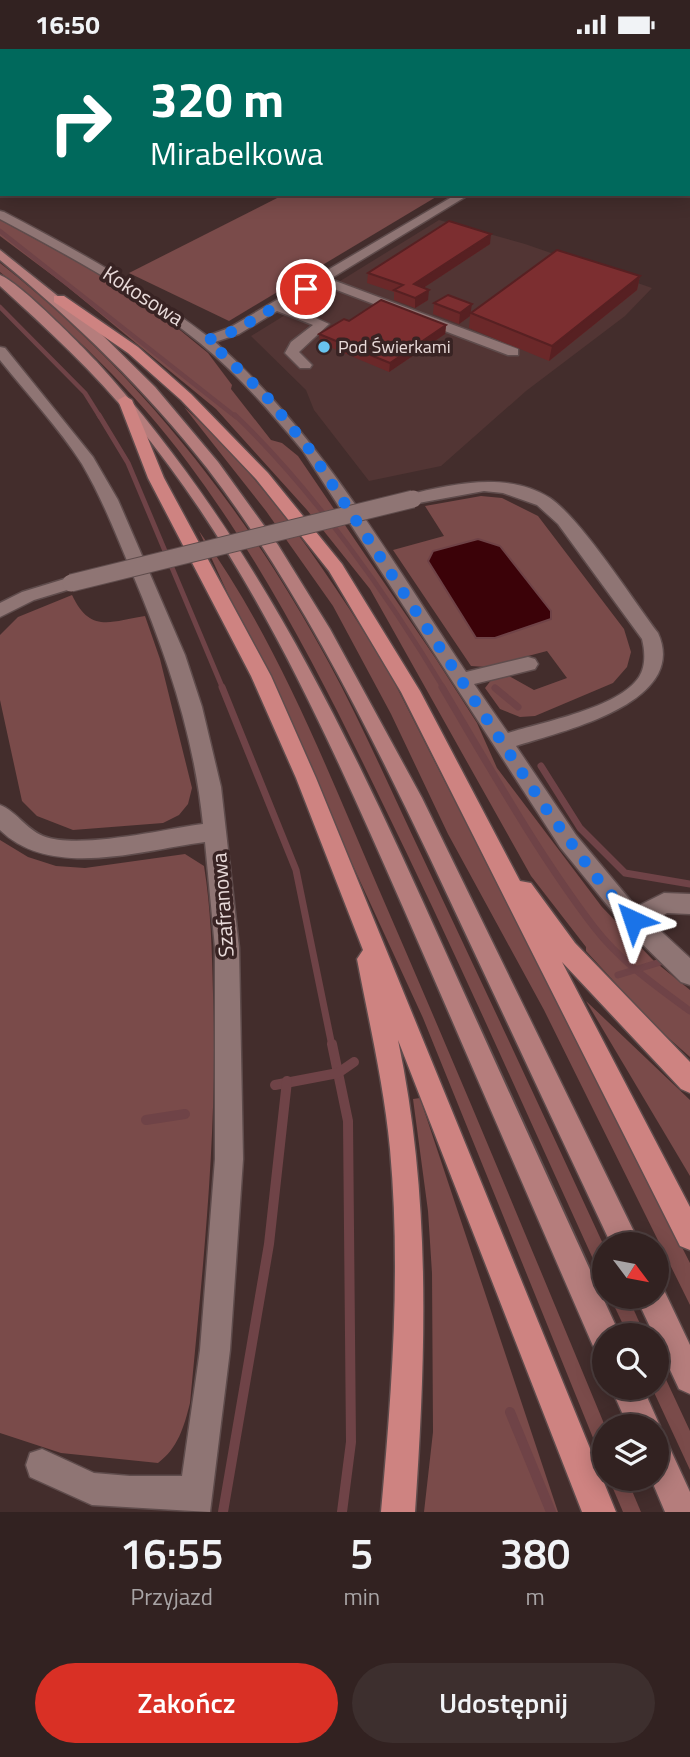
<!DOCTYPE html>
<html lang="pl">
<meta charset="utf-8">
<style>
body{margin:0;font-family:"Titillium Web",sans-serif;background:#3d2f2e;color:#f1f3f6;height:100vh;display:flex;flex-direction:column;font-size:26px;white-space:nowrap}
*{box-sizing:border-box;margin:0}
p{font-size:23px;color:#a8a4a5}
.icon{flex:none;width:38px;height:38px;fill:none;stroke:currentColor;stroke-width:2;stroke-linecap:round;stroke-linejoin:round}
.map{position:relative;height:1463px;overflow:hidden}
.details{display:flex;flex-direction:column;background:#322221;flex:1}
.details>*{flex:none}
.banner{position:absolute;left:0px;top:0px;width:691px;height:147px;box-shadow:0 4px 18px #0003,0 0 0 2px #4d3f3f;background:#00695c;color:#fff;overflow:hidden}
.needle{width:46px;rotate:122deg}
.tools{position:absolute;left:592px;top:1183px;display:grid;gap:14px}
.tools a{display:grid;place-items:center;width:77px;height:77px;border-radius:50%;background:#322221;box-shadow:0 4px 18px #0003,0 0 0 2px #4d3f3f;font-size:35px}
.pin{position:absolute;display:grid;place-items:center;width:60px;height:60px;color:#fff;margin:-30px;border:4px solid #fff;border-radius:50%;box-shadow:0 2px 7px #0007}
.me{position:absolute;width:77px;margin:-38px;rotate:318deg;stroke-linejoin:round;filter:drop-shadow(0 0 5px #0008)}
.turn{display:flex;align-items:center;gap:24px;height:147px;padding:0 35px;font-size:32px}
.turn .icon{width:91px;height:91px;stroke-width:2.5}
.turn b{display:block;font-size:49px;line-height:60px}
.eta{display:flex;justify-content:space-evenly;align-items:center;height:119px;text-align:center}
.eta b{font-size:42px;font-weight:600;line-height:49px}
.cta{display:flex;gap:14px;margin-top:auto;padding:14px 35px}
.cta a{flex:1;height:80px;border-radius:42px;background:#d93025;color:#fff;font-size:28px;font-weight:600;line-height:80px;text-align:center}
.cta a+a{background:#3d2f2e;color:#f1f3f6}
.status{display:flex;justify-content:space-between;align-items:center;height:49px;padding:0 35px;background:#322221;direction:ltr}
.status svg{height:19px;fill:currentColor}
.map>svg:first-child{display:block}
</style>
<div class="status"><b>16:50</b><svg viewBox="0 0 49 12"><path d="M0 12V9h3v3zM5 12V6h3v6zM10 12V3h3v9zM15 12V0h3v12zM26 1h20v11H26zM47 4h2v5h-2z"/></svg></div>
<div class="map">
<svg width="690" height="1463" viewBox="0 0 690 1463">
<rect width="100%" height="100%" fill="#432d2c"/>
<polygon fill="#523534" points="439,171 525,195 652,239 625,267 526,342 441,417 369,432 314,361 306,341 251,287"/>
<g fill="#7a4b4a">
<polygon points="285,145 441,145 229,272 129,224"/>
<polygon points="0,171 105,228 174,272 170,273 208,304 232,336 231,340 271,391 282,394 298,407 436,610 477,674 497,719 602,858 654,912 690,941 690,1008 656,978 586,902 586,898 531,827 370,540 307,461 216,360 64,235 0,187"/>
<path d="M0,214C136,321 247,461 329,614C363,677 392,744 423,809C484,938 544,1067 604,1197V1234C530,1073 459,910 381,751C325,635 265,517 188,414C135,342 69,280 0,223Z"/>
<path d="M184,358C269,434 330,527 389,623L690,1214V1256L544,961L448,785L391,665L333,557L266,462Z"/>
<polygon points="481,447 502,449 538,467 624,580 631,603 627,618 613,634 535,667 520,668 500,660 485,639 492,630 509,627 534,641 567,629 547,602 486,618 471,617 393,501 444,487 425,457"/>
<path d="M199,482C276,589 325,715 377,836C455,1015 530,1196 605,1377L604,1416L423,969Z"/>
<path d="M72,546C90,584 109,573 145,567L160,610L192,739L188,755L179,766L163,774L73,781L37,767L22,752L0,651V586L18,568Z"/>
<path d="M0,791L28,808L56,817L85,819L185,805L204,817C211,860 212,902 213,945C218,1082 203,1217 190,1354C184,1378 178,1399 158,1414L61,1404L0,1384Z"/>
<polygon points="586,952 690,1051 690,1127"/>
<polygon points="420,1049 558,1463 424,1463 433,1383 432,1224 428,1162 413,1050"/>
<polygon points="610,1248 628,1248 645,1286 628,1286"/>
<polygon points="656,1309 690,1382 690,1421 652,1339 656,1339"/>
<polygon points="609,1430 627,1430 641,1463 623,1463"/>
</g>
<polygon fill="#3b0208" stroke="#6f4347" stroke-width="2" points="478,490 500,497 551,562 551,570 495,589 476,589 428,512 433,502"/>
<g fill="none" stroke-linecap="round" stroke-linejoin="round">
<g stroke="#6f4347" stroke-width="4.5">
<polyline points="0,182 236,368"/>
<polyline points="0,258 85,344 100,368"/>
</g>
<g stroke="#6f4347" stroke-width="5">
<polyline points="99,366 128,414 223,640"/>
<path d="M235,366C313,441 388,546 444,640"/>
</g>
<g stroke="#6f4347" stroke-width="7">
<polyline points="222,638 296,821 332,997"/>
<path d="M442,638C490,719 537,803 594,878C620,912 656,937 690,962"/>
<polyline points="495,639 518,658"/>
<polyline points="541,717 580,779 625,824 690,835"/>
<polyline points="618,926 667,911"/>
</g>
<g stroke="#6f4347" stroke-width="10">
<polyline points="332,995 348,1072 351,1393 342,1463"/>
<polyline points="275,1036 338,1024 354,1013"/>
<polyline points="146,1071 185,1065"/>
<polyline points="510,1363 551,1463"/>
<polyline points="223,1463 269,1195 287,1032"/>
</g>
<g stroke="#5f4c4c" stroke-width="3">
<g id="minor">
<polygon points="0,0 6,0 0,4"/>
<path d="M457,145H470L330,230L518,300V306H508L321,235L287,256L329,275L299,303L312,316L310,319H300L285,304L291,293L313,276L277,262L239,285L215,293C320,385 389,508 466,623L528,608L535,610L538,615L535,620L474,635L508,684C542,673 619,659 639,628C646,617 645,602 642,590L558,475L537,456L503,444L484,442L413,455L407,454V446C452,435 508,422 550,449C581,470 633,551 658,584C690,655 558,683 516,697L576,786L636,858L664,844L690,845V865L667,864L651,873L690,909V936L681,933L625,878L560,798L303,402C271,364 239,326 200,294C139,244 69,207 0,170V162L4,163C75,200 143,238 207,287L229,279Z"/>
<path d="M0,298L5,299L93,408L118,451L185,606L202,658L221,738L239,899L243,1110L230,1301L210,1463L92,1456L30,1428L26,1416L30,1404L42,1400L94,1424L130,1427H182L200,1301L215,1110V899L205,793C142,801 51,831 0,781V756C16,762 26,780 43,787C79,801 163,780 203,775C194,687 167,607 133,526C117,488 103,451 82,415C59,379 27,345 0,311Z"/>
<polygon points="71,528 80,534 77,538 34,551 0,568 0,554 22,543"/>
</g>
</g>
<g stroke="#5f4c4c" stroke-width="3">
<g id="major">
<path d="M0,201L84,268L155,338L218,413L278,496L330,580L422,749L640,1195H611C550,1066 490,936 429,807C365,673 297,537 207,419C146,341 76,274 0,211Z"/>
<path d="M0,226C20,234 79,294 96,312C256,488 350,690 446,904C502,1028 558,1152 615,1275L619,1286H604V1301L593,1297C529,1150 466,1003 402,856C328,688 252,514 134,372C94,323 47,280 0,237Z"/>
<polygon points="656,1235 662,1237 690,1296 690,1345 679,1340 636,1248 656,1248"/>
<polygon points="611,1339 643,1339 660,1377 656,1386 656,1377 628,1377"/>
<polygon points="656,1388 667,1393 690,1443 690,1463 665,1463 651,1430 656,1430"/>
</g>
</g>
<g stroke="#5f4c4c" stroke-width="3">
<g id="highway">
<polygon points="54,247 64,247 138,298 191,345 268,424 342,515 420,642 520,832 531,834 575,894 690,1013 690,1044 681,1040 562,913 690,1158 690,1201 680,1197 401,643 329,522 256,430 181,351 128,304 54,253"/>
<path d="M125,347L132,351L164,429L271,627L316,729L616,1463H582L398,991C431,1148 426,1304 415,1463H381C392,1342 401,1221 390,1100C384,1036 369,973 357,910L363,901L296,729L251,627L148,429L118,351Z"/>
</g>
</g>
<use href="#minor" fill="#8f7574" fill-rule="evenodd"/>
<use href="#major" fill="#b57d7c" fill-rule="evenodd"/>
<use href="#highway" fill="#ce8381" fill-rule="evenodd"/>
<g stroke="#5f4c4c" stroke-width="19" stroke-linecap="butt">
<polyline id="minor-bridge" points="71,534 413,450"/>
</g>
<use href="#minor-bridge" stroke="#8f7574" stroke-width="17"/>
</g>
<g fill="#6b2829">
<polygon points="219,0 500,0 507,2 225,2"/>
<polygon points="2,47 2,63 0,64 2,64 2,79 0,79 0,57 1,57"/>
<polygon points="490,195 423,239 428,251 415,259 394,251 394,243 367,234 368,224"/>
<polygon points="640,227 637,241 549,312 469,279 470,267 459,275 433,265 434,254 471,264"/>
<polygon points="349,272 446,276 445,285 389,323 320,294 319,285"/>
</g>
<g fill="#572022">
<polygon points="665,0 676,0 673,2 662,2"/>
<polygon points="491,185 490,195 414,245 414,235"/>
<polygon points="640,227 637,241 549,312 552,297"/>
<polygon points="429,241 428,251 415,259 415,249"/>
<polygon points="472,255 470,267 459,275 460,264"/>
<polygon points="446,276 445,285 389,323 390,314"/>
</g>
<g fill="#7c2e30" stroke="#572022" stroke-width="2">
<polygon points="243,0 500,0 507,2 249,2"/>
<polygon points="614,0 665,0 662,2 611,2"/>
<polygon points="449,172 491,185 414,235 429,241 415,249 394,241 403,236 368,224"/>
<polygon points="557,201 640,227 552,297 471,264"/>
<polygon points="448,246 472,255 460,264 434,254"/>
<polygon points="381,251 446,276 390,314 319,285 344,270 349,272"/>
</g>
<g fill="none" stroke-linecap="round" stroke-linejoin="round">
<polyline stroke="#1a73e8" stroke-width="12" stroke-dasharray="0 21.6" points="306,240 234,282 208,291 266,347 309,400 544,757 596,828 633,871"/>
</g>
<circle fill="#68c4f0" stroke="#382323" stroke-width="2.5" cx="324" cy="298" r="7"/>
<g text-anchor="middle" stroke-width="7" stroke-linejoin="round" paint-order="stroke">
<g font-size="18" fill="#e9dbda" stroke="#382323" text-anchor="start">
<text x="338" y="304">Pod Świerkami</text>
</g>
<g font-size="21" fill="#e9dbda" stroke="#382323">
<text transform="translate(143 247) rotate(33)" y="7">Kokosowa</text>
<text transform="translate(223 856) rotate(-94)" y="7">Szafranowa</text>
</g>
</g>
</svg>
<div class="tools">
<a><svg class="needle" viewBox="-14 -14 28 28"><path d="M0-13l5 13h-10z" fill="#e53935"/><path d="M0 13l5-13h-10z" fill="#a8a4a5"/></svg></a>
<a><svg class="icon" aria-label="search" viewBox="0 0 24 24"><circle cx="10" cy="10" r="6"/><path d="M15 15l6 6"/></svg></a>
<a><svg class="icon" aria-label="layers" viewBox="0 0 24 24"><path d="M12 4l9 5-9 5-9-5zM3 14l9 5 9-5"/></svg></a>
</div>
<div class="pin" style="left:306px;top:240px;background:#d93025"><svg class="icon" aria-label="arrive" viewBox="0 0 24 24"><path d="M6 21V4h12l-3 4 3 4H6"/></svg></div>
<svg class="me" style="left:633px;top:871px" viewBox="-20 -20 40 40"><path d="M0-17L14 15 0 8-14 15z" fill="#1a73e8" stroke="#fff" stroke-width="4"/></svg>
<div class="banner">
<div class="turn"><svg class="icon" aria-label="right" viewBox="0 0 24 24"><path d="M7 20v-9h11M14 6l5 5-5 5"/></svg><div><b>320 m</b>Mirabelkowa</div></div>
</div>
</div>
<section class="details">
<div class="eta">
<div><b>16:55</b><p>Przyjazd</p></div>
<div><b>5</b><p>min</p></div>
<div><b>380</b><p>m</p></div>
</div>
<div class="cta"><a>Zakończ</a><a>Udostępnij</a></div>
</section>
